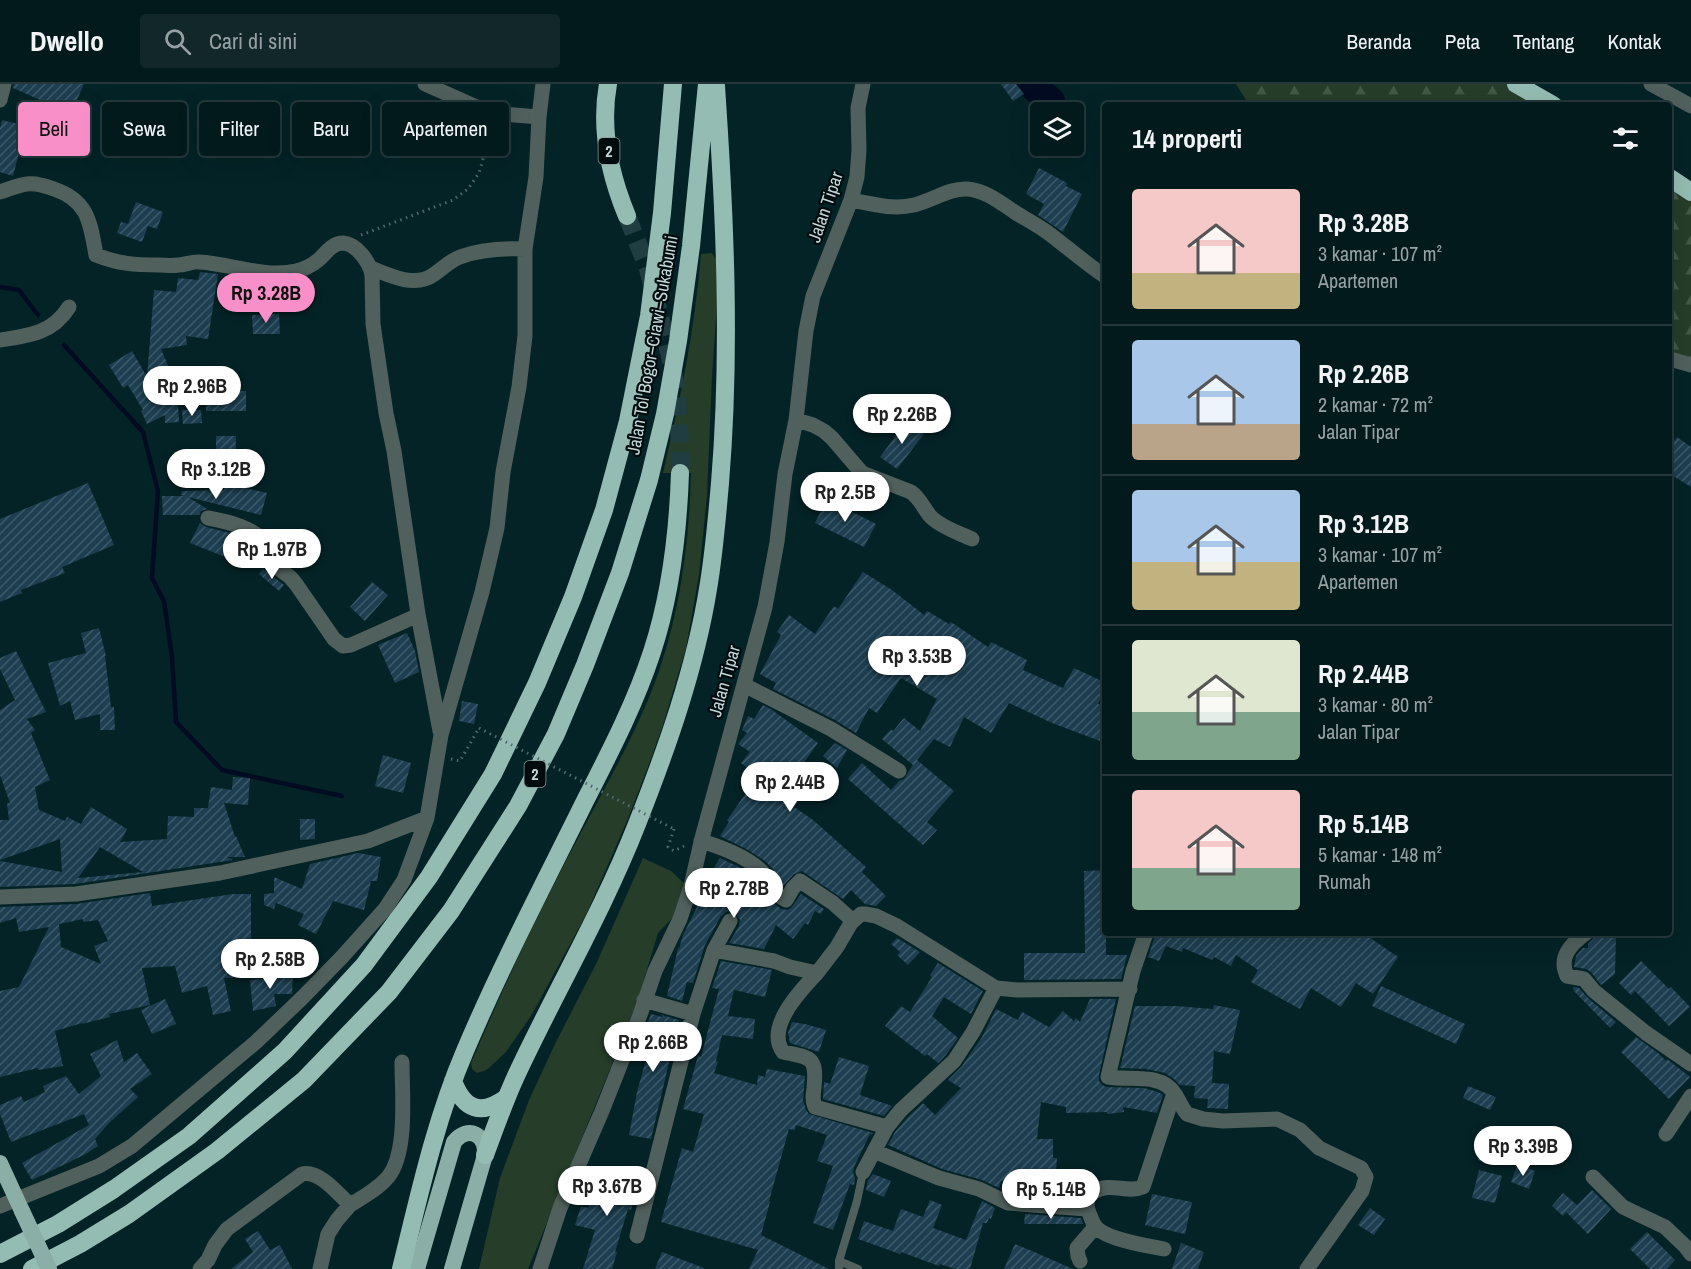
<!DOCTYPE html>
<html lang="id">
<meta charset="utf-8">
<style>
:root{--surface:#031a1c;--page:#112729;--text:#f1f3f6;--muted:#97a1a3;--line:#24383b;--accent:#f98fc9}
body{margin:0;font-family:"Archivo Narrow",sans-serif;background:var(--page);color:var(--text);height:100vh;display:flex;flex-direction:column;font-size:22px;white-space:nowrap}
*{box-sizing:border-box;margin:0}
p{font-size:20px;color:var(--muted)}
.icon{flex:none;width:33px;height:33px;fill:none;stroke:currentColor;stroke-width:2;stroke-linecap:round;stroke-linejoin:round}
.map{position:relative;flex:1;overflow:hidden}
.sheet{position:absolute;left:1102px;top:18px;width:570px;height:834px;display:flex;flex-direction:column;background:var(--surface);border-radius:6px;box-shadow:0 6px 24px #0002,0 0 0 2px var(--line)}
.sheet>*{flex:none}
.banner{position:absolute;left:18px;top:18px;width:570px;height:54px;display:flex;gap:12px}
.tools{position:absolute;left:1030px;top:18px;display:grid;gap:12px}
.tools a{display:grid;place-items:center;width:54px;height:54px;border-radius:6px;background:var(--surface);box-shadow:0 6px 24px #0002,0 0 0 2px var(--line);font-size:30px}
.price{position:absolute;translate:-50% -51px;padding:0 14px;border-radius:21px;background:#fff;color:#222;font-size:20px;line-height:39px;filter:drop-shadow(0 2px 3px #0008)}
.price::after{content:'';position:absolute;left:50%;top:36px;width:18px;height:14px;margin-left:-9px;background:inherit;clip-path:polygon(0 0,100% 0,50% 100%)}
.price.on{background:var(--accent);color:#111}
ul{padding:0;list-style:none}
li{display:flex;align-items:center;gap:18px;height:150px;padding:0 30px}
li+li{border-top:2px solid var(--line)}
li span{display:grid;place-items:center;flex:none;width:168px;height:120px;border-radius:6px;color:#555}
li>.icon{margin-inline-start:auto}
span .icon{width:72px;height:72px;fill:#fffc;stroke-width:1}
li b{font-size:26px}
h2{display:flex;justify-content:space-between;align-items:center;height:72px;padding:0 30px;font-size:26px}
.pill{padding:0 21px;border-radius:6px;background:var(--surface);box-shadow:0 6px 24px #0002,0 0 0 2px var(--line);font-size:21px;line-height:54px}
.pill.on{background:var(--accent);color:#111}
header{display:flex;align-items:center;gap:36px;box-sizing:border-box;height:84px;padding:0 30px;background:var(--surface);border-bottom:2px solid var(--line)}
header strong{font-size:28px}
nav{display:flex;gap:33px;margin-inline-start:auto;font-size:21px}
.search{width:420px;height:54px;background:var(--page);display:flex;align-items:center;gap:15px;box-sizing:border-box;padding:0 21px;border-radius:6px;color:var(--muted);font-size:22px}
.map>svg:first-child{display:block}
.green{fill:#253d29}
.forest{fill:url(#forest-firs)}
.lines{fill:none;stroke-linecap:round;stroke-linejoin:round}
.stream{stroke:#030b22;stroke-width:4.5}
.river{stroke:#030b22;stroke-width:28}
.building{fill:url(#building-hatch);fill-rule:evenodd}
.motorway-tunnel{stroke:#203e41;stroke-width:18;stroke-dasharray:18 9;stroke-linecap:butt}
.path{stroke:#506b6d;stroke-width:3;stroke-dasharray:1.5 4.5;stroke-linecap:butt}
.service{stroke:#50605c;stroke-width:8}
.minor{stroke:#50605c;stroke-width:15}
.trunk{stroke:#8bafa6;stroke-width:16}
.motorway{stroke:#95bcb2;stroke-width:18}
.path-bridge{stroke:#506b6d;stroke-width:3;stroke-dasharray:1.5 4.5;stroke-linecap:butt}
.trunk-bridge{stroke:#8bafa6;stroke-width:16}
.labels{text-anchor:middle;dominant-baseline:central;stroke-width:4.5;stroke-linejoin:round;paint-order:stroke}
.shield{fill:#000b0d;stroke:#889a9c;stroke-width:1.5}
.shield-label{font-size:16px;font-weight:bold;fill:#c2d7d9}
.street-label{font-size:18px;fill:#c2d7d9;stroke:#000b0d}
</style>
<header>
<strong>Dwello</strong>
<div class="search"><svg class="icon" aria-label="search" viewBox="0 0 24 24"><circle cx="10" cy="10" r="6"/><path d="M15 15l6 6"/></svg>Cari di sini</div>
<nav><a>Beranda</a><a>Peta</a><a>Tentang</a><a>Kontak</a></nav>
</header>
<div class="map">
<svg width="1691" height="1185" viewBox="0 0 1691 1185">
<defs>
<pattern id="forest-firs" width="22" height="20" patternUnits="userSpaceOnUse" patternTransform="scale(1.5)"><rect width="22" height="20" fill="#253d29"/><path d="M5 1l3.5 6h-7zM16 11l3.5 6h-7z" fill="#435847"/></pattern>
<pattern id="building-hatch" width="6" height="6" patternUnits="userSpaceOnUse" patternTransform="scale(1.5)"><rect width="6" height="6" fill="#1d3f51"/><path d="M-1 1l2-2M0 6l6-6M5 7l2-2" fill="none" stroke="#3c5a69"/></pattern>
</defs>
<rect width="100%" height="100%" fill="#042326"/>
<path class="green" d="M712,169L717,177V221L712,292L707,412L699,491L686,564L663,641L648,683L627,737L586,831L531,932L506,968L489,984L484,987L477,989L472,985L471,979C497,919 523,860 553,802C584,740 621,680 648,616C678,545 689,466 691,389H663C680,317 695,245 701,170Z
M643,774L671,787L685,800L678,828L658,849L636,922L528,1185H479L500,1094L529,1016L556,958L597,878Z"/>
<path class="forest" d="M1236,0H1514L1553,21H1249Z
M1670,96L1691,111V281L1670,275Z"/>
<g class="lines">
<path class="stream" d="M0,203L19,206L38,231
M64,261L143,348L158,407L152,494L164,517L172,573L176,638L222,686L342,712"/>
<path class="river" d="M1030,0L1051,17"/>
</g>
<path class="building" d="M14,0H84L69,34L52,27L54,22L13,4Z
M1001,0H1016L1024,10L1013,17Z
M2,36L26,42L13,92L0,88V44Z
M1039,84L1067,99L1066,102L1082,110L1063,148L1038,131L1044,120L1026,110Z
M136,118L163,128L157,145L148,142L142,158L117,149L121,138L128,140Z
M200,188L218,190L208,255L186,252L187,261L161,265L177,303L179,338L165,339V331L147,340L141,327L143,326L128,301L123,304L109,281L132,267L147,293L154,206L176,208L178,194L198,196Z
M279,230L280,250H253L252,231Z
M206,307H246V327H206Z
M182,326H201L202,339L183,340Z
M907,337L924,350L897,385L880,373Z
M216,352H236L235,382L216,381Z
M1677,353L1691,363V403L1670,390V363Z
M227,393L242,396L241,403L267,409L261,431L188,413L207,425L201,427L199,431H163L162,412H185L181,411L182,407L224,406Z
M88,399L114,461L62,483L65,489L21,506L22,509L0,518V435Z
M827,415L876,440L864,463L815,439Z
M200,439L206,443L230,449L250,458L260,465L261,476L234,459L228,474L190,459Z
M263,485L284,501L279,507L259,490Z
M863,488L892,506L924,531L927,527L949,540L951,538L988,563L991,558L1027,576L1023,586L1063,604L1074,584L1106,599V603L1098,620L1106,623V645L1100,657L1052,639L1009,619L991,649L964,633L950,663L934,655L917,676L954,707L927,738L937,746L923,761L848,695L862,679L891,706L899,697L904,695L913,681L882,655L891,645L893,647L904,634L920,647L937,615L901,594L877,629L869,624L856,649L835,636L773,605L776,599L760,590L781,551L777,548L789,531L815,550L834,522L838,525Z
M372,498L388,511L365,537L350,523Z
M99,544L106,572H105L111,623H114L115,646H100V630L75,636L70,617L60,622L48,579L86,569L81,549Z
M407,549L415,567L419,588L395,599L378,561Z
M16,567L46,628L27,635L35,646L31,649L50,696L35,703L39,726L65,737L67,733L81,740L91,723L127,745L120,758L167,755L168,732L194,733V724H208L211,703L232,706L233,693L250,694L248,721L224,719L235,753L236,752L245,773H227L233,776L75,800L0,803V777L62,788L60,755L0,776V736H9L7,719H10L0,691V626L15,616L0,585V574ZM100,763L143,788L78,794Z
M462,617L478,620L474,640L459,637Z
M763,621L772,626L818,659L797,688L812,701L794,723L813,736L866,783L862,788L886,812L876,822L865,820L851,806L843,815L802,787L794,790L783,802L773,785L765,777L748,766L720,752L729,738L727,736L758,692L741,679L750,668L738,660L747,649L742,646L748,632L754,635Z
M835,659L847,666L837,684L823,672Z
M383,671L411,679L403,709L375,702Z
M300,735H315V755L300,756Z
M358,769L381,773L377,797H371L364,826L333,817L316,850L298,841L304,830L276,819L274,825L264,821V810L274,809V793L302,805L310,780Z
M720,774L739,783L753,792L758,797L767,814L781,825L787,826L791,824L801,810L824,825L821,830L815,827L808,841L805,839L793,855L776,841L764,865L729,859L739,842L740,836L735,829L730,827L726,828L721,832L705,861L693,899L687,898L682,917L667,912L678,864L679,865L683,851L702,813L698,811L702,798L707,788L710,790Z
M1106,786V871H1127L1121,895L1024,896V869H1085L1084,787Z
M150,809L152,822L233,810H251V858H244L247,893L224,894L231,927L213,931L207,902L182,909L175,882L142,884L150,921L109,930L110,933L82,940V939L55,947L63,982L38,986V984L0,993V907L19,903L49,843L19,848L16,834L0,839V823L76,820ZM83,835V838L98,836L108,857L94,862L101,880L61,863L59,840Z
M1156,849H1363L1398,873L1373,910L1356,899L1341,923L1311,904L1300,925L1251,898L1258,886L1236,871L1231,882L1214,873L1212,876L1183,864L1182,868L1166,862L1159,877L1148,873Z
M1595,850H1616L1615,890L1601,901L1591,888L1586,885L1574,883L1576,872L1583,864H1588V860L1595,853Z
M897,854L920,868L908,881L897,871L900,868L891,860Z
M721,877L772,886L765,913L734,906L728,932L755,935L753,955L722,951L716,977L718,978L714,989L757,1001L758,991L765,993L767,985L805,992L803,1016L806,1026L809,1030L873,1049L872,1051L870,1050L854,1083L853,1089L855,1094L854,1101L850,1100L833,1146L813,1139L833,1082L817,1077L827,1051L796,1041L795,1046L789,1045L769,1117L770,1118L761,1151L829,1185H749L758,1166L661,1138L682,1064L693,1068L704,1030L683,1025L698,972L701,973L719,905L712,904Z
M1641,877L1669,905L1671,903L1690,923L1669,942L1635,907L1631,911L1619,899Z
M938,879L983,907L971,930L944,913L932,932L958,954L946,971L938,979L927,970L925,972L885,942L901,922L910,928L932,893L930,891Z
M280,888L293,889L292,910H274L276,922L253,927L250,896L280,893Z
M1381,902L1465,940L1456,960L1372,922Z
M1573,903L1579,904L1588,914L1616,938L1610,944L1574,907Z
M165,915L176,940L152,950L141,926Z
M1090,915H1116L1099,991V997L1102,1001L1107,1003L1144,1004L1158,1008L1163,1011L1157,1029L1123,1023L1124,1028L1107,1030V1028L1066,1029V1023L1041,1018L1037,1055H1053V1074H1057L1056,1087L1049,1086L1001,1097L999,1104L982,1096L942,1085L888,1061L895,1048L908,1033L923,1019L935,1031L961,1004L948,996L962,982L982,953L996,925L1018,936L1022,928L1049,943L1063,927L1074,937L1076,934L1080,938Z
M1214,921L1240,926L1230,970L1214,967L1212,999L1229,1000L1228,1025L1207,1024L1208,1015L1194,1014L1195,1002L1180,1001L1174,995L1165,989L1146,985L1120,984L1135,922H1176L1213,925Z
M651,930L662,933V931L679,936L651,1055L629,1051L637,1008L649,965L641,964L644,948Z
M792,938L805,940L826,946L819,968L790,959L788,949Z
M1636,953L1658,969L1666,977L1667,975L1690,993L1669,1015L1621,968Z
M117,956L124,978L137,969L152,990L130,1005L138,1013L109,1039L95,1055L98,1062L84,1071L32,1096L22,1079L89,1041L84,1030L11,1058L0,1030V1021L21,1012L24,1018L45,1008L43,1002L66,992L79,1010L101,992L90,970Z
M839,973L869,982L860,1011L892,1022L884,1032L823,1015L824,998L830,1000Z
M1468,1002L1496,1013L1490,1026L1463,1014Z
M1484,1057L1498,1062L1491,1081L1478,1076Z
M1518,1080L1535,1087L1529,1105L1511,1098Z
M598,1086L639,1097L631,1126L628,1125L615,1168H617L612,1185H583L595,1146L575,1141L581,1122L588,1124Z
M1479,1086L1502,1092L1495,1119L1472,1114Z
M873,1090L891,1097L884,1113L866,1106L868,1096Z
M1592,1106L1611,1125L1588,1150L1566,1128L1563,1132L1552,1122L1563,1109L1577,1121Z
M1152,1110L1192,1118L1185,1150L1145,1141Z
M930,1116L942,1121L933,1144L966,1156L982,1117L995,1124L991,1135L989,1134L987,1139H983L970,1185H955L940,1180L939,1182L901,1168L900,1170L858,1155L864,1137L893,1147L901,1125L923,1133Z
M1370,1124L1385,1135L1374,1151L1358,1141Z
M1025,1130L1081,1134L1083,1140H1024Z
M258,1147L270,1166L280,1161L292,1185H231L253,1168L245,1155Z
M1647,1148L1675,1176L1667,1185H1650L1630,1165Z
M1181,1159L1204,1168L1198,1185H1172Z
M1015,1160L1032,1167L1073,1185H1004Z
M662,1168L704,1184V1185H655Z"/>
<g class="lines">
<path class="motorway-tunnel" d="M627,132L648,185L670,272L677,310L680,362V389"/>
<path class="path" d="M361,151L453,116L468,105L479,89L489,54L490,44
M451,675L460,677L479,644
M674,745L668,763L674,767L684,762"/>
<path class="service" d="M839,1177L858,1185
M839,1185V1177L857,1117L863,1088"/>
<path class="minor" d="M425,0L490,29L539,33
M1651,0L1691,22
M0,16L4,0
M0,108C9,105 18,101 27,100C36,99 46,102 54,105C89,117 90,139 96,171C119,180 135,181 159,181C165,181 172,182 178,181C186,181 192,177 200,178C231,180 265,194 296,187C304,185 311,182 317,177C325,171 331,159 343,159C357,160 370,179 372,191L373,240L386,329L394,367L418,530L440,647
M851,116C872,120 893,126 914,121C932,117 949,104 967,105C985,106 1001,119 1016,129C1026,135 1037,141 1047,148C1067,163 1085,179 1106,193
M371,184C388,191 415,204 433,191C442,185 451,176 460,173C481,165 503,164 525,165
M0,256C29,252 53,249 69,223
M1670,275L1691,281
M796,336L813,341L824,347L832,354L862,389L911,408C921,415 924,426 932,434C943,444 959,449 972,455
M208,434C231,438 252,444 269,460L271,479L290,493L296,500L334,555L343,562L351,561L414,533L418,530
M744,601L831,645L899,687
M701,757C721,763 751,774 765,791C768,795 766,795 769,800C773,808 778,812 786,816L793,804L800,797L833,819L853,837
M0,813L76,810L220,789L368,757L427,734
M1146,849L1133,887L1108,993C1130,997 1161,988 1175,1010C1179,1016 1182,1024 1187,1030L1203,1035L1223,1037L1277,1035L1300,1046L1319,1064L1361,1084L1366,1093L1362,1107L1307,1185
M1586,849C1571,860 1558,873 1567,892L1584,895L1594,907L1646,949L1691,980
M714,866L774,877L790,883L817,889L837,863L851,839L861,830H865L876,832L897,842L996,904L1017,906L1130,905
M817,889C801,906 765,943 783,968C811,974 817,972 814,1004C813,1011 812,1016 815,1023L887,1043
M644,916L693,930
M1666,1050L1691,1012
M874,1067L939,1094L979,1105L1008,1119L1087,1125
M863,1088L887,1043L901,1026L954,977L973,948L996,904
M1593,1093L1623,1123L1665,1143L1685,1162L1691,1170
M0,1122L99,1082L132,1062L256,958L302,914L342,873L385,825L404,796L427,734L441,651L482,508L497,444L503,388L519,303L525,252V165L536,93L539,33L543,0
M637,1152L693,930L714,866L730,837
M1164,1165C1148,1162 1104,1155 1095,1142C1092,1138 1091,1133 1089,1129C1086,1122 1086,1113 1094,1108C1110,1097 1127,1110 1143,1103L1174,1009
M1080,1177L1078,1172L1077,1164L1095,1143
M200,1185L208,1176L215,1161L227,1145L302,1090C320,1086 338,1110 350,1121C363,1113 378,1105 388,1093C408,1069 402,1008 402,978
M320,1185L328,1150L337,1136L350,1121
M540,1185L560,1124L602,1027L640,931L655,887L680,835L691,802L702,754L765,523L777,458L785,390L796,336L806,247L813,212L851,116L857,93L859,66L858,24L863,0"/>
<path class="trunk" d="M0,1079L22,1127
M417,1185L454,1058C468,1041 486,1050 485,1071L452,1185"/>
<path class="motorway" d="M608,0C600,44 610,91 627,132
M1516,0L1553,21
M1670,94L1691,108
M453,997C464,1026 481,1032 506,1014
M485,1071C495,1044 504,1018 516,992C555,908 603,827 637,740C667,664 695,585 708,505C714,470 717,434 720,399C731,267 725,134 716,2
M0,1170L58,1140L114,1105L189,1052L285,967L364,881L429,793L493,690L537,599L573,513L604,426L628,337L649,232L662,129L673,0
M32,1185L80,1160L129,1130L217,1067L304,996L389,908L451,827L518,722L556,650L585,581L620,489L649,396L665,330L678,257L691,162L707,0
M401,1185C419,1112 435,1037 465,967C501,882 544,800 585,717C610,668 635,620 652,568C671,510 678,449 680,389"/>
<path class="path-bridge" d="M479,644L674,745"/>
<path class="trunk-bridge" d="M22,1127L49,1185"/>
</g>
<g class="labels">
<g class="shield">
<rect x="598.5" y="54" width="21" height="26" rx="4.5"/>
<rect x="524.5" y="677" width="21" height="26" rx="4.5"/>
</g>
<g class="shield-label">
<text x="609" y="67">2</text>
<text x="535" y="690">2</text>
</g>
<g class="street-label">
<text transform="translate(825 123) rotate(-71)">Jalan Tipar</text>
<text transform="translate(652 261) rotate(-80)">Jalan Tol Bogor–Ciawi–Sukabumi</text>
<text transform="translate(724 597) rotate(-74)">Jalan Tipar</text>
</g>
</g>
</svg>
<div class="tools">
<a><svg class="icon" aria-label="layers" viewBox="0 0 24 24"><path d="M12 4l9 5-9 5-9-5zM3 14l9 5 9-5"/></svg></a>
</div>
<b class="price on" style="left:266px;top:240px">Rp 3.28B</b>
<b class="price" style="left:192px;top:333px">Rp 2.96B</b>
<b class="price" style="left:902px;top:361px">Rp 2.26B</b>
<b class="price" style="left:216px;top:416px">Rp 3.12B</b>
<b class="price" style="left:845px;top:439px">Rp 2.5B</b>
<b class="price" style="left:272px;top:496px">Rp 1.97B</b>
<b class="price" style="left:917px;top:603px">Rp 3.53B</b>
<b class="price" style="left:790px;top:729px">Rp 2.44B</b>
<b class="price" style="left:734px;top:835px">Rp 2.78B</b>
<b class="price" style="left:270px;top:906px">Rp 2.58B</b>
<b class="price" style="left:653px;top:989px">Rp 2.66B</b>
<b class="price" style="left:1523px;top:1093px">Rp 3.39B</b>
<b class="price" style="left:607px;top:1133px">Rp 3.67B</b>
<b class="price" style="left:1051px;top:1136px">Rp 5.14B</b>
<div class="banner">
<a class="pill on">Beli</a>
<a class="pill">Sewa</a>
<a class="pill">Filter</a>
<a class="pill">Baru</a>
<a class="pill">Apartemen</a>
</div>
<section class="sheet">
<h2>14 properti<svg class="icon" aria-label="filters" viewBox="0 0 24 24"><path d="M4 7h16M4 17h16"/><circle cx="9" cy="7" r="2"/><circle cx="15" cy="17" r="2"/></svg></h2>
<ul>
<li><span style="background:linear-gradient(#f6c9c9 70%,#c2b280 0)"><svg class="icon" aria-label="home" viewBox="0 0 24 24"><path d="M3 11l9-7 9 7M6 9v11h12V9"/></svg></span><div><b>Rp 3.28B</b><p>3 kamar · 107 m²</p><p>Apartemen</p></div></li>
<li><span style="background:linear-gradient(#a9c7e8 70%,#b9a48a 0)"><svg class="icon" aria-label="home" viewBox="0 0 24 24"><path d="M3 11l9-7 9 7M6 9v11h12V9"/></svg></span><div><b>Rp 2.26B</b><p>2 kamar · 72 m²</p><p>Jalan Tipar</p></div></li>
<li><span style="background:linear-gradient(#a9c7e8 60%,#c2b280 0)"><svg class="icon" aria-label="home" viewBox="0 0 24 24"><path d="M3 11l9-7 9 7M6 9v11h12V9"/></svg></span><div><b>Rp 3.12B</b><p>3 kamar · 107 m²</p><p>Apartemen</p></div></li>
<li><span style="background:linear-gradient(#dfe7d0 60%,#7fa58c 0)"><svg class="icon" aria-label="home" viewBox="0 0 24 24"><path d="M3 11l9-7 9 7M6 9v11h12V9"/></svg></span><div><b>Rp 2.44B</b><p>3 kamar · 80 m²</p><p>Jalan Tipar</p></div></li>
<li><span style="background:linear-gradient(#f6c9c9 65%,#7fa58c 0)"><svg class="icon" aria-label="home" viewBox="0 0 24 24"><path d="M3 11l9-7 9 7M6 9v11h12V9"/></svg></span><div><b>Rp 5.14B</b><p>5 kamar · 148 m²</p><p>Rumah</p></div></li>
</ul>
</section>
</div>
